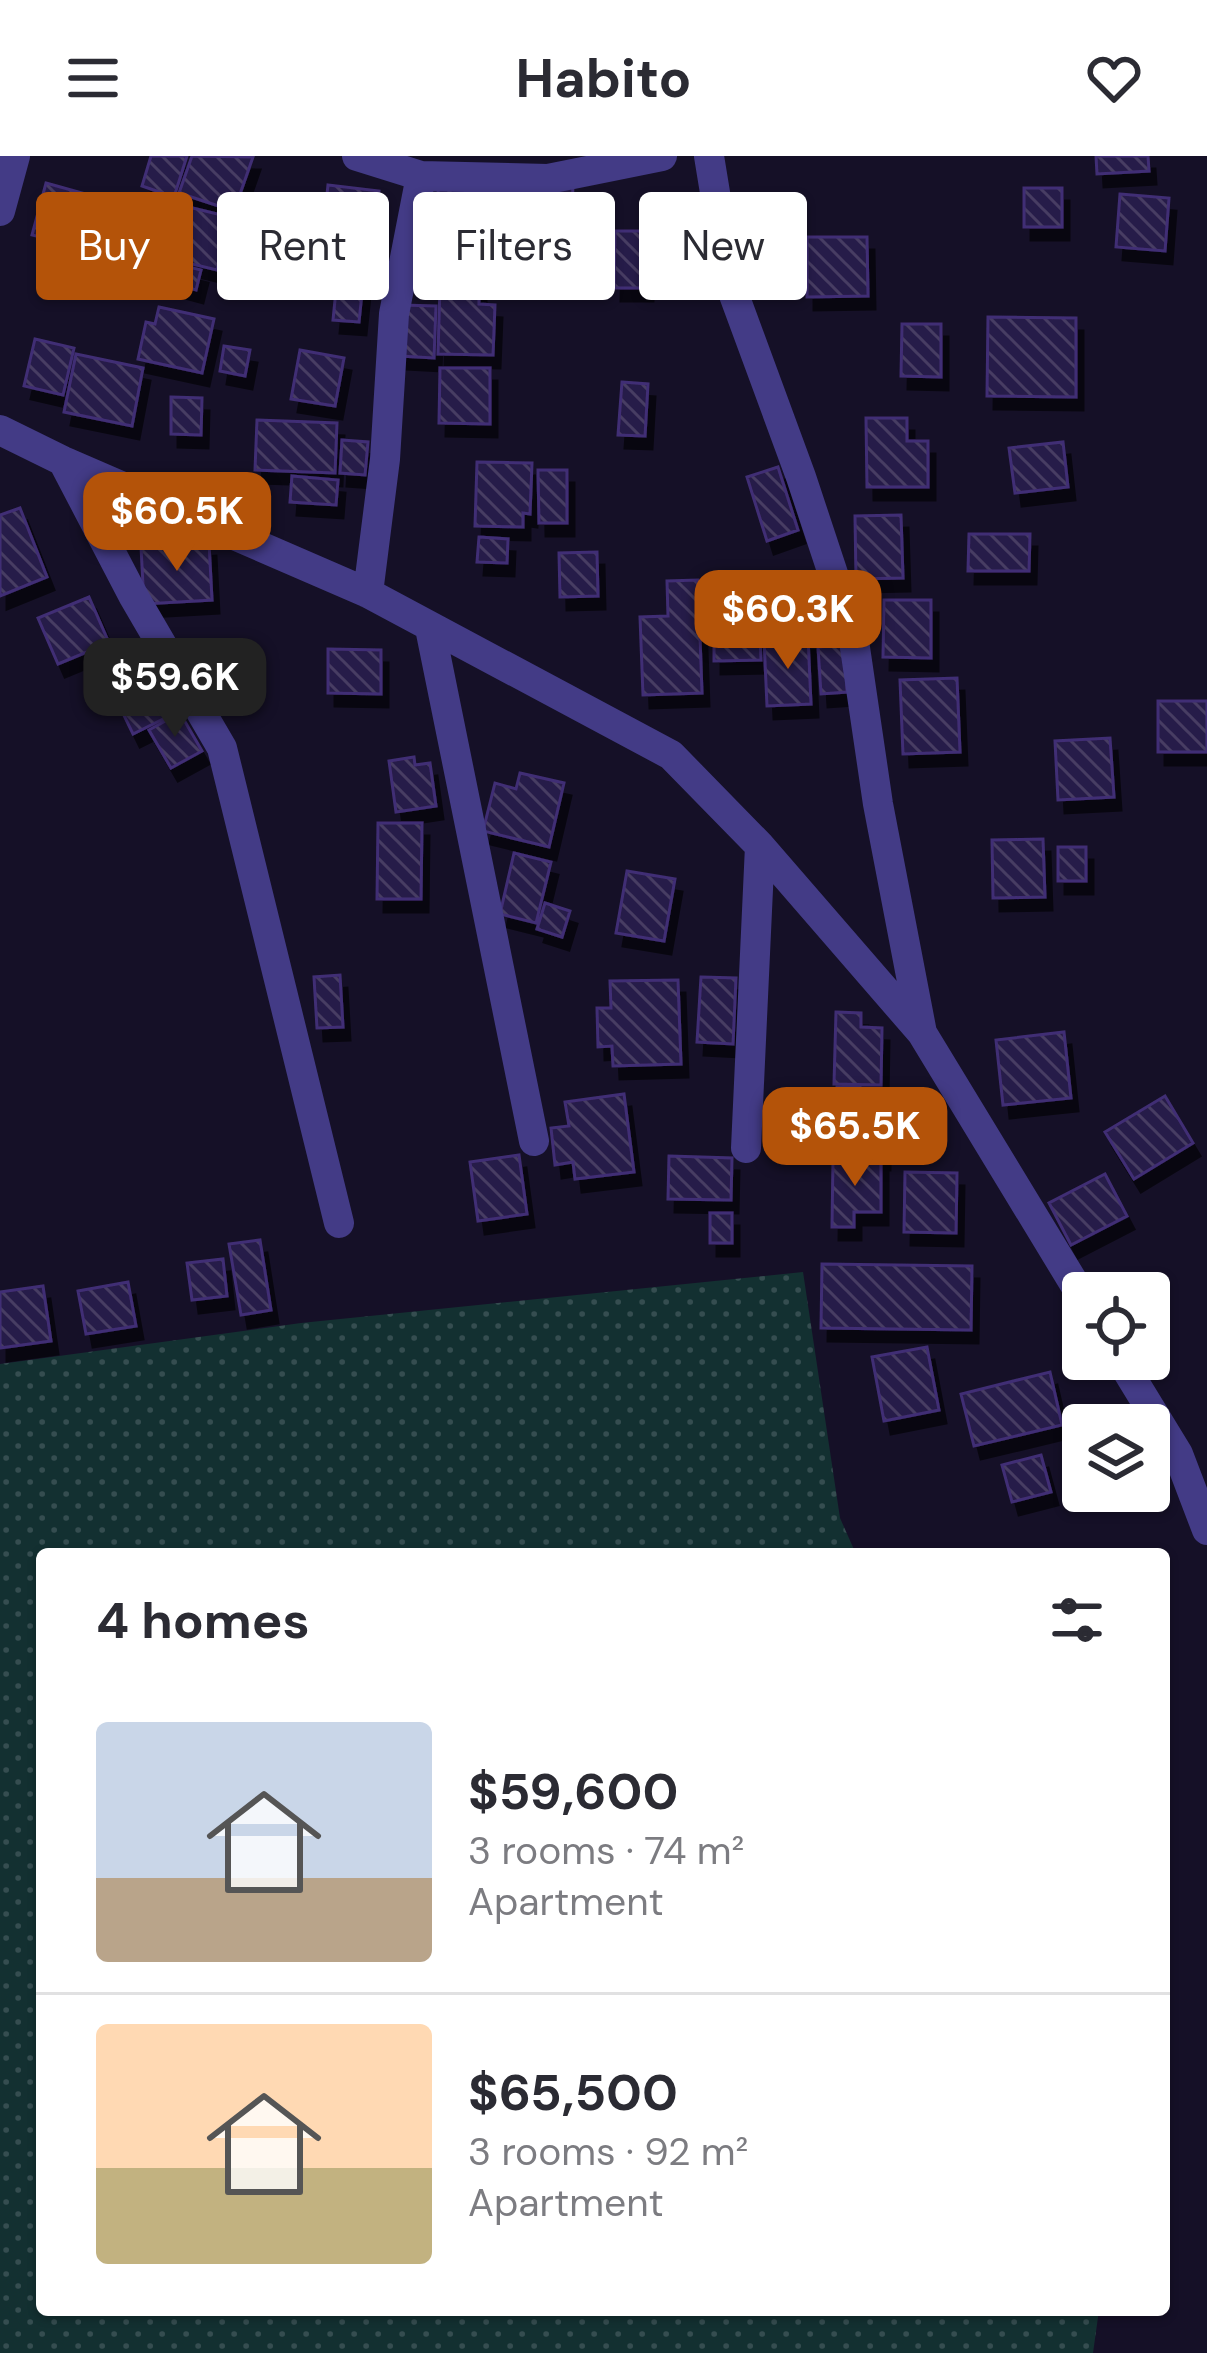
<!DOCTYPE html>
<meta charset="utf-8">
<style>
:root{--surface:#fff;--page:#f2f2f3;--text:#2b2b33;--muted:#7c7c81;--line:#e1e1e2;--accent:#b45309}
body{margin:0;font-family:"DM Sans",sans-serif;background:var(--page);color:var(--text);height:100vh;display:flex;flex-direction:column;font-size:45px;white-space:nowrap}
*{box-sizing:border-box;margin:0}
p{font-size:39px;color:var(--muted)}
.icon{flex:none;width:66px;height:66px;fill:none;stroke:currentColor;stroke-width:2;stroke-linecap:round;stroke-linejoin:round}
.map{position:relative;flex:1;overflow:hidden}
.drawer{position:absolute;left:36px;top:1392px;width:1134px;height:768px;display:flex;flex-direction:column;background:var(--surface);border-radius:12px;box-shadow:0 3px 9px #0004}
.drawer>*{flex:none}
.hud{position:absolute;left:36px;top:36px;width:1137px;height:108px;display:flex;gap:24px}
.tools{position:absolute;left:1062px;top:1116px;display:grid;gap:24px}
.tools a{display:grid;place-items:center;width:108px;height:108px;border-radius:12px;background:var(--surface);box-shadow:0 3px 9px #0004;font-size:60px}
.price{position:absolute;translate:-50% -102px;padding:0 27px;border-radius:24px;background:var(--accent);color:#fff;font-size:39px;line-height:78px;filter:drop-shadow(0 3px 6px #0008)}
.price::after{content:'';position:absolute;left:50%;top:72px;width:36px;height:27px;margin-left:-18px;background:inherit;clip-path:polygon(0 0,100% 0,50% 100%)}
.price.on{background:#222;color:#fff}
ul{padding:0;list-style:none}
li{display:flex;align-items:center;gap:36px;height:300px;padding:0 60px}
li+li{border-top:3px solid var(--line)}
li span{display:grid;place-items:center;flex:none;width:336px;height:240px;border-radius:12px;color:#555}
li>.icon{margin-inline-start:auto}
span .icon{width:144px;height:144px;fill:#fffc;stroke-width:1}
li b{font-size:51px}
h2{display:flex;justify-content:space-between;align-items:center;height:144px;padding:0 60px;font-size:51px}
.chip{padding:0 42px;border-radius:12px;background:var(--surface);box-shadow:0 3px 9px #0004;font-size:42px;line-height:108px}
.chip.on{background:var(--accent);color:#fff}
header{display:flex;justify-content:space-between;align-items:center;height:156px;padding:0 60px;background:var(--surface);font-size:54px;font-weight:700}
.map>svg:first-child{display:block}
.grass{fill:url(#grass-dots)}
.building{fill:url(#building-back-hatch);stroke:#412e74;stroke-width:3;filter:url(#shadow)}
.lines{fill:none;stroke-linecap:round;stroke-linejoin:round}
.minor{stroke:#433b86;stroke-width:30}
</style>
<header><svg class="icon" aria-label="menu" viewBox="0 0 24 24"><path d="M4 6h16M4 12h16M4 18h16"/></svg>Habito<svg class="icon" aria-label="heart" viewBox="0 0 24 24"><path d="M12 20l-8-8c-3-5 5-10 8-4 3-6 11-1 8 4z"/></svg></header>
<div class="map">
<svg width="1207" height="2197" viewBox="0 0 1207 2197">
<defs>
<pattern id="grass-dots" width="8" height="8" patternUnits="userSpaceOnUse" patternTransform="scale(3)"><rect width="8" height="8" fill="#133031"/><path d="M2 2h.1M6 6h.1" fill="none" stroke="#354d50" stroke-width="1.8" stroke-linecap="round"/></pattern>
<pattern id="building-back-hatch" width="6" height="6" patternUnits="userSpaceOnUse" patternTransform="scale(3)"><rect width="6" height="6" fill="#281c48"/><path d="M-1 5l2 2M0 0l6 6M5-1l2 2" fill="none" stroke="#473c63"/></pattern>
<filter id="shadow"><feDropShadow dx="7" dy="13" stdDeviation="0" flood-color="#0009"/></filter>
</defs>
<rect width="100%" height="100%" fill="#151027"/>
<path class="grass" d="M803,1116L840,1362L856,1398H42V2154H1099L1093,2197H0V1208L301,1167Z"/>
<path class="building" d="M151,0H187L174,41L142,30Z
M192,0L253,1L234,55L179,37Z
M1096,0H1148L1149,15L1097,18Z
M46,27L93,40L80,91L32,79Z
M533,27L573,28L571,88L531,87Z
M328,29L379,35L372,99L321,93Z
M439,29L490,35L481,106L430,99Z
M1024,32H1062V71H1024Z
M1120,38L1169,42L1165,95L1116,91Z
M576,40H599L598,88H575Z
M172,47L230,61L217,114L158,100Z
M615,75H647L646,132H614Z
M807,81H867L868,140L807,141Z
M117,95L150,103L145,125L112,117Z
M157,103L201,114L196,134L152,122Z
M62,105L86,109L83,129L59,125Z
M337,124L363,127L359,166L333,164Z
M440,131L479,132V148L495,149L493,199L438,198Z
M401,149L436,150L434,202L400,200Z
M159,151L214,163L202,217L138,203L146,166L155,168Z
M988,161L1076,162V241L987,240Z
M902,168H941V221L901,220Z
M35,183L74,192L63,239L24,230Z
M224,190L250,194L245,220L220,215Z
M300,194L344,202L335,250L291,243Z
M76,198L143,212L132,270L64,256Z
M440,212H490V268L439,267Z
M622,226L648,228L645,280L618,279Z
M171,241L202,242L201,279L171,278Z
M866,262H907V285H928V331H867Z
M257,264L337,267L335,317L255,314Z
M342,284L368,286L365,319L340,317Z
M1063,286L1068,331L1015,337L1009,292Z
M477,306L532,307L530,358L523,357V371L475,370Z
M778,311L798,374L767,385L747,321Z
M538,314H567V367H539Z
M292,320L338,324L336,349L290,346Z
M20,352L47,421L0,440V359Z
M901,359L903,422L856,423L855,360Z
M969,378H1030L1029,415H968Z
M479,381L508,383L507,407L477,406Z
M209,387L212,444L144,448L141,391Z
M597,396L598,440L560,441L559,397Z
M820,422L836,478L812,484L796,430Z
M698,424L702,537L643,539L640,461L668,460L667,425Z
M782,425L786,442L795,441L800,468L737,480L729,435Z
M89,441L109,487L58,508L38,462Z
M884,444H931V502L883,501Z
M808,481L811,548L767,550L764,483Z
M760,482L761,504L714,505V483Z
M845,489L847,536L821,538L818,491Z
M150,492L162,516L139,528L127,503Z
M328,493L381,494V538L328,537Z
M123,503L134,526L115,536L102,513Z
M957,522L960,596L903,598L900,524Z
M155,523L173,558L133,578L116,543Z
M1158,545H1207V596H1158Z
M180,557L202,595L171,612L149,574Z
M1110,582L1114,641L1058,644L1055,585Z
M414,601L415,609L430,607L436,650L396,656L389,605Z
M520,617L564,627L549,691L483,675L495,627L516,633Z
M378,667H422L421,743H377Z
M1043,683L1045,741L993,742L992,684Z
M1058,691H1086V725H1058Z
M514,697L551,706L536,767L500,758Z
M627,715L675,723L664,785L616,777Z
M545,747L570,755L562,781L537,773Z
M340,819L343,871L317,872L314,821Z
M701,821L736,822L733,888L697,886Z
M678,824L681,908L613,910L612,890L598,891L597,852H611L610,825Z
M836,856L861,857V871L882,872L881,929L834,928Z
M1064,876L1071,942L1003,949L996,884Z
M837,931H860V947H884L883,1001L836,1000Z
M624,938L634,1016L575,1023L573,1006L555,1009L551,972L569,970L565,946Z
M1165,940L1193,987L1134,1023L1105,976Z
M519,999L527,1058L478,1065L470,1006Z
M669,1000L732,1002L731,1044L668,1043Z
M833,1003H881V1056H854V1071H832Z
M905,1016L957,1017L956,1077L904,1076Z
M1105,1018L1127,1060L1071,1089L1049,1047Z
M710,1057H732V1087H710Z
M260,1084L271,1154L241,1159L229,1088Z
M223,1103L227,1140L192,1144L187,1107Z
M822,1108L972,1110L971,1174L821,1172Z
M128,1126L136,1170L86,1178L78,1135Z
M43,1130L51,1185L0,1192V1136Z
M927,1191L939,1254L884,1265L872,1201Z
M1050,1216L1062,1269L974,1290L961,1238Z
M1041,1299L1051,1336L1012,1346L1002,1309Z"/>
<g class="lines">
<path class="minor" d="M357,0L421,20L548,23L662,0
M709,0L730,128L801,321L853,478L878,648L922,877
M0,55L15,0
M0,274L63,305L368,437L671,599L760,690L922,877L1083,1142
M63,305L134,441L222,592L339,1067
M368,437L385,303L394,158L421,20
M430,472L534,985
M746,992L760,690
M1120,1203L1178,1298L1207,1374"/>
</g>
</svg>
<div class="tools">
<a><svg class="icon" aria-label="locate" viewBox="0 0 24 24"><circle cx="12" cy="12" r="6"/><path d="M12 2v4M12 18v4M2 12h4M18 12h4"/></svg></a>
<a><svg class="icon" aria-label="layers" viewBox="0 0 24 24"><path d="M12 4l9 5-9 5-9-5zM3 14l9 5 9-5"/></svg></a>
</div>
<b class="price" style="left:177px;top:418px">$60.5K</b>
<b class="price" style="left:788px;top:516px">$60.3K</b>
<b class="price on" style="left:175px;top:584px">$59.6K</b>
<b class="price" style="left:855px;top:1033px">$65.5K</b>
<div class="hud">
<a class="chip on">Buy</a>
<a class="chip">Rent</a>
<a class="chip">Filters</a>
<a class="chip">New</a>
</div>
<section class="drawer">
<h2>4 homes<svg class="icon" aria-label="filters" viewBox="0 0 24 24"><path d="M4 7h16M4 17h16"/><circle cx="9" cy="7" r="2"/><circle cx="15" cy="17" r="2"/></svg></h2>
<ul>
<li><span style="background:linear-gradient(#c9d6e8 65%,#b9a48a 0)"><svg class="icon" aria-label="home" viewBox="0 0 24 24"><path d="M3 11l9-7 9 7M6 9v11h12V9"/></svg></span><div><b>$59,600</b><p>3 rooms · 74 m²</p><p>Apartment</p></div></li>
<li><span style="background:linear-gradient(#ffd9b3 60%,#c2b280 0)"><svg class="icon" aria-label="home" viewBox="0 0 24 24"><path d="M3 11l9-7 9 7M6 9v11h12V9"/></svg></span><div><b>$65,500</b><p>3 rooms · 92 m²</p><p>Apartment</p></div></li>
</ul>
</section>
</div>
